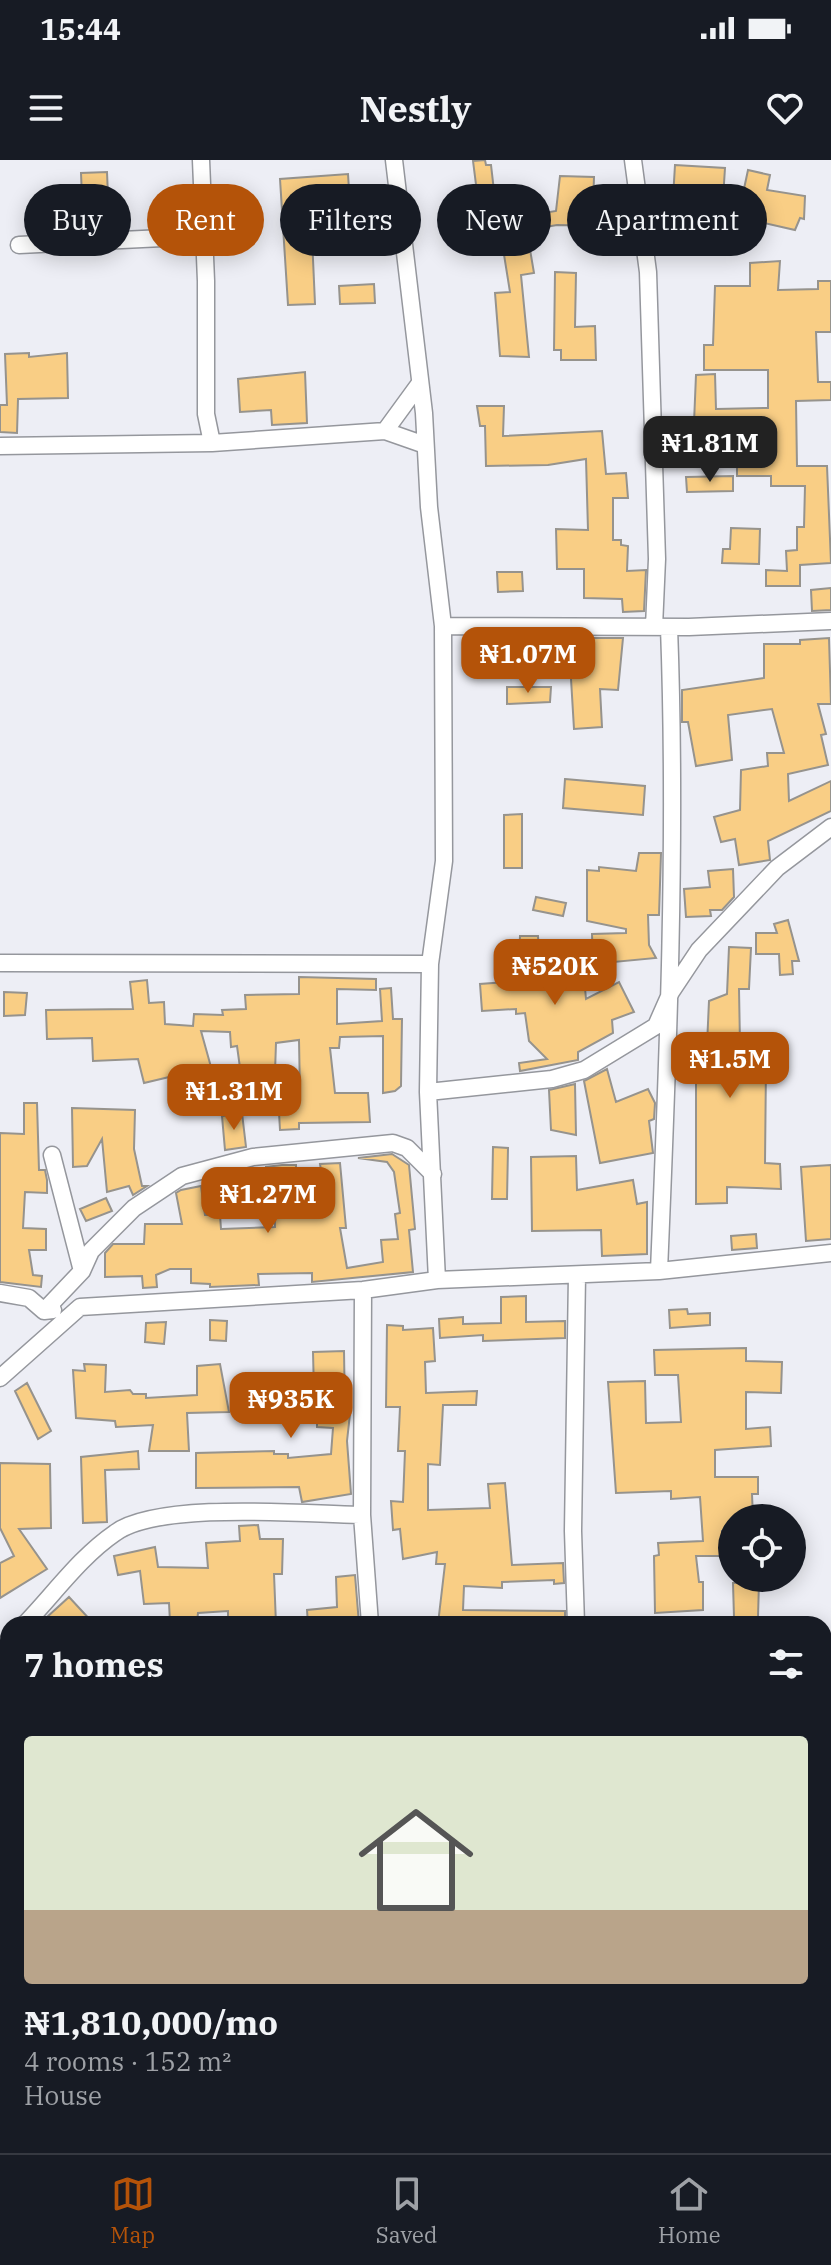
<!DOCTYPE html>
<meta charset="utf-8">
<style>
:root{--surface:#171b24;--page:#242831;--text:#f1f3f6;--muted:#9ea1a6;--line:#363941;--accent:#b45309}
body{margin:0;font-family:"IBM Plex Serif",serif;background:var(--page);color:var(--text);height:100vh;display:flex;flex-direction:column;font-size:30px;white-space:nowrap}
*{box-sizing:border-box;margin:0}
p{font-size:26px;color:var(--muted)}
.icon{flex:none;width:44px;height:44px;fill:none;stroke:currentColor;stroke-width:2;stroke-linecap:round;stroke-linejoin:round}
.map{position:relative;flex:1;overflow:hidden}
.panel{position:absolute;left:0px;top:1456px;width:832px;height:538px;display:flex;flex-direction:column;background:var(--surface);border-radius:24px 24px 0 0;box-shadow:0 4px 20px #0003}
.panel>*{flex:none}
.hud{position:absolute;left:24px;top:24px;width:784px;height:72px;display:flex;gap:16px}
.controls{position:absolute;left:718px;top:1344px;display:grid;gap:16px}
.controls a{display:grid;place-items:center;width:88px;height:88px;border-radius:50%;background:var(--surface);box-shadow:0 4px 20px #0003;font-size:40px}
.price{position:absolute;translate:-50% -68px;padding:0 18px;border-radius:16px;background:var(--accent);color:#fff;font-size:26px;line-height:52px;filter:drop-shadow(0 2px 4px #0008)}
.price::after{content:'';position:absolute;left:50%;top:48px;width:24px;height:18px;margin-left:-12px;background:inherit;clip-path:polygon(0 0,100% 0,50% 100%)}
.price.selected{background:#222;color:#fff}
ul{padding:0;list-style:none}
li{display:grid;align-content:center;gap:16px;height:424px;padding:0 24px}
li span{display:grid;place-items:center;height:248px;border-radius:8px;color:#555}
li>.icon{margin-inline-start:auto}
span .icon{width:144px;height:144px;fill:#fffc;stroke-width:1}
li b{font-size:34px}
h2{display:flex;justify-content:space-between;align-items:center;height:96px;padding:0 24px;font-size:34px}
.pill{padding:0 28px;border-radius:36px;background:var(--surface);box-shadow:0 4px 20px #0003;font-size:28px;line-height:72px}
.pill.selected{background:var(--accent);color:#fff}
.status{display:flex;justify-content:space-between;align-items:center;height:56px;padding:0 40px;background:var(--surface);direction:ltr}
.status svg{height:22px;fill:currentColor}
header{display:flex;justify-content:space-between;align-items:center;height:104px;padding:0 24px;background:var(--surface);font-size:36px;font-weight:700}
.menu{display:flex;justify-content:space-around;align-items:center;height:112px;border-top:2px solid var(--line);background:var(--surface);font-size:22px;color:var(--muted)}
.menu a{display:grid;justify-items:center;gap:4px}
.menu .selected{color:var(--accent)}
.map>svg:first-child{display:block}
.building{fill:#f9ce85;stroke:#96938d;stroke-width:2}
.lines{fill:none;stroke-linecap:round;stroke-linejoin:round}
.minor-casing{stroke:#95979d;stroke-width:19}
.minor{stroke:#fff;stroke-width:16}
</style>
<div class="status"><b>15:44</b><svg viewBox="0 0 49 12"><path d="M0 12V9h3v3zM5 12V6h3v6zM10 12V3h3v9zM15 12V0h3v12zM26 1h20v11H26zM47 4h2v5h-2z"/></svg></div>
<header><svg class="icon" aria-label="menu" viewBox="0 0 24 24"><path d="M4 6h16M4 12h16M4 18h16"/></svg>Nestly<svg class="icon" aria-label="heart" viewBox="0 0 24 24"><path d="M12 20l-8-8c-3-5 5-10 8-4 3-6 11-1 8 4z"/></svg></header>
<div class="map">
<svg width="831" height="1993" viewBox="0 0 831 1993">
<rect width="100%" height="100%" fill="#edeef5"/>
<path class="building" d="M485,0L486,5H491L499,74L469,77L465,41L478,40L473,1Z
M675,5L725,8L722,54L698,52L695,82L659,79L661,54L672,55Z
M748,10L770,15L767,30L805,36L804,59L800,58L795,70L738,57Z
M107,12L108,36L82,38L81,13Z
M348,14L352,77H312L315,144L288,145L280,19Z
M560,16L594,17L593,47H605V66L557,65L528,70L526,56L556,51Z
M527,72L534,113L521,115L529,197L500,196L495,133L510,132L501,76Z
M780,101L778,130L818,129V121H831V172H816L818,222H831V240L796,241L797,306H827L831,403L800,405V426H766V410L787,411L786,391L797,390V367H804L805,326H771V316H737V286L693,287L696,215L715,214L716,249L768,248V210H704V185H713L715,126H750V103Z
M555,112L576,113L575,167L595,166L596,200H561V190H554Z
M374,124L375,143L340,144L339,126Z
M29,193V197L67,193L68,238L18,239L17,273L0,272V245H7L5,194Z
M305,212L307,263L272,265L271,250L240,252L238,219Z
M477,246H504L503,276L602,271L606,314L626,313L628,338H613V380H621V385L628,386L627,411L646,410L644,451L623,452L622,439L584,438V409H557L556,369L588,370L586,299L548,305L486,306L485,266H480Z
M733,316V331L687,332L686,317Z
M731,368L760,369L759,404L722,403L723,389H730Z
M497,412H522L523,431L498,432Z
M831,428V450L812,451L811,430Z
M582,478H623L618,530L600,529L602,567L574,569L570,502H583Z
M829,478L831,544H818L826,574L821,575L828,605L788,614L789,641L831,621V651L768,681L770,700L739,705L735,679L721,682L714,657L740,650L741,610L768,606L767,593H784L772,549L728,555L732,600L696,606L688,562H682V530L764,518V484H800V480Z
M507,527H551L550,542L507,544Z
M565,619L645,626L643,655L563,648Z
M522,654V708H504V655Z
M639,693H661L659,755H648L649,785L656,798L593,804L592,774L626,773V769L587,761V710L599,711V707L636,711Z
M733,709L734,737L722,750H710L711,756L686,757L684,729L710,727L708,711Z
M536,737L566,743L563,756L533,750Z
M788,760L799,801H792L793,814L780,815L779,794H756V773H777L774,764Z
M520,776H538L539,795L555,794V820L584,817L586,839L619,822L634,852L612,860L613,873L578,892V900L520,911L519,903L547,899L529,881L525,853L516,854V849L482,851L480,824L518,821Z
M729,787L751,788L749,829H739L740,884H745L746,903L766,904L765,1003L780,1004L781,1029L727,1027V1043L696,1044V885H707L709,841L727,834Z
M299,817L376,819V830L337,829V864L382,861L380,829L391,828L393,859H402L401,926L395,931L383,933V876L340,877L339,888H330L335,933H368L370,962L299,963V969L280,970L278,935L300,934L299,880L276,883L275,912L241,915L237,886L231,887L230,872L201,871L211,907L144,923L138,899L93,901L92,878L47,879L46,850L133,849L130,822L147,820L149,843L164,842L165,864L193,866L194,854L223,855L222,850L246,849L245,835L299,834Z
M4,832L27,833L25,855L4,856Z
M607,909L616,942L648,929L655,943L654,959L649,961L653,993L600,1003L584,921Z
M575,924L576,975L551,970L549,930Z
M24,943H37L39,1010H45L47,1020V1033L25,1032L23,1068L46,1069V1090H29L33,1115L42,1116L41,1127L0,1122V973L24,974Z
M72,948L135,950L134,989L142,1026H147L133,1035L129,1026L107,1032L102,979L87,1006L73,1007Z
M242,953L246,987L225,990L222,956Z
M493,987L508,988L507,1039H492Z
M392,994L409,1005L415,1069L409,1070L413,1112L312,1122V1113L258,1114L259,1125L210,1127V1124L191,1123V1109H170L156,1115L157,1127L143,1128L142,1116L105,1117V1093L113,1084H144L145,1064H182L176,1033L181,1030L201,1026L205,1055H220L221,1069L275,1067L274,1032L266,1033V1007L282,1005H296V1011L321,1010L320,1004L340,1003L346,1068H340L347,1108L383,1102L381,1080L398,1079L395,1054L400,1053L394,1012L387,1002L358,998Z
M576,996L577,1030L633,1020L637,1044L647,1042V1094L602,1096L601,1070L532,1071L531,997Z
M831,1005V1079L806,1081L801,1007Z
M106,1038L112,1051L86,1061L80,1049Z
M756,1074L757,1088L732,1090L731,1076Z
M526,1136V1162L565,1161V1178L483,1181V1175L440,1178L439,1159L463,1157V1164L501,1163V1137Z
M687,1149L688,1154L710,1153V1165L670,1168L669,1150Z
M210,1160L227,1161L226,1181L210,1180Z
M166,1162L164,1184L145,1182L146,1163Z
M387,1165L403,1166V1170L433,1168L435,1201L425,1202L426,1233L477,1231L476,1245H443L440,1305L428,1304V1350L490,1348L488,1324L505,1323L512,1405L563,1403L564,1423L554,1424V1420L502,1422V1428L464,1426L463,1450L565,1451V1464H438L445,1404H436L437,1392L403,1399L400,1369L393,1370L391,1341L403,1342L405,1291H398L400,1247H386Z
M746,1188V1201L782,1202L781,1233L746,1232V1269L770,1267L771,1286L715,1290V1317H758V1334H752L753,1358H732V1371H722L723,1396H696L699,1422H703V1450L655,1453L654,1396L659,1395L658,1383L703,1381L700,1337L671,1339V1331L616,1333L608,1222L645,1221L646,1263L681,1262L678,1215H655L654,1190Z
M344,1191L345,1253L350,1254L347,1281L351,1334L302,1342L299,1327L196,1328V1293L274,1291V1294H288V1298L331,1294L333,1268L317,1267V1260H304L305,1250L237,1252L239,1231L271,1229L314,1232L313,1192Z
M84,1204L106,1205L105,1232L130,1230L133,1234H146V1238L197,1235V1206L220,1204L229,1252L187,1253L189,1291H149L153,1265L116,1267L115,1261L76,1258L73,1210L85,1211Z
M27,1223L51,1271L38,1279L15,1231Z
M138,1291L139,1309L105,1310L107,1362L83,1363L81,1297Z
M0,1303L50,1304L51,1368L19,1369L47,1409L0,1438V1403L14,1396L0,1368Z
M258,1365L260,1379H283L282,1414H274L276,1464H228V1451L198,1453L197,1462H170L169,1443L144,1444L140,1411L118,1415L114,1396L155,1387L158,1407L208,1408L206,1383L240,1381L239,1366Z
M355,1415L359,1464H308L307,1450L337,1447L336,1417Z
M759,1422L758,1457H734L733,1423Z
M69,1437L94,1464H54L47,1457Z"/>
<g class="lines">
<g class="minor-casing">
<path id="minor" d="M201,0L206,121V254L212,283
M394,0L424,253L429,347L443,466L444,701L430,804L428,932L437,1120
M633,0L648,112L657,399L654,467
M19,85L204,76
M385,271L420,223
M0,286L212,283L385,271L425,285
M443,466L689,467L831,461
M0,803L430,804
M428,932L552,919L584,910L656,866L671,832L699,790L777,708L831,667
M52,995L82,1111
M659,1111C668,896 677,682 669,467
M363,1130L362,1355L370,1464
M0,1133L29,1138L44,1151L53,1150
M44,1151L82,1111L91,1091L134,1048L182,1016L253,997L393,983L407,988L433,1014
M0,1218L80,1147L363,1130L437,1120L659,1111L831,1093
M25,1464C54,1434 80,1397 115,1373C158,1341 306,1354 362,1355
M576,1464L573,1371L577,1115
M0,1490L8,1481
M0,1773L8,1759
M824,1882L831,1881
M30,1993L39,1986
M577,1993V1986
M775,1993L777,1986"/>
</g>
<use href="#minor" class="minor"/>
</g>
</svg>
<div class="controls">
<a><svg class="icon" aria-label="locate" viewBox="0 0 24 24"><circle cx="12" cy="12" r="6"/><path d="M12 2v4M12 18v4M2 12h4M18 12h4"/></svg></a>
</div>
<b class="price selected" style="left:710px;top:324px">₦1.81M</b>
<b class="price" style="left:528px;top:535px">₦1.07M</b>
<b class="price" style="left:555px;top:847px">₦520K</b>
<b class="price" style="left:730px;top:940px">₦1.5M</b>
<b class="price" style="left:234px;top:972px">₦1.31M</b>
<b class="price" style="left:268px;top:1075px">₦1.27M</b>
<b class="price" style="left:291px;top:1280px">₦935K</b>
<div class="hud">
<a class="pill">Buy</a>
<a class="pill selected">Rent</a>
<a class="pill">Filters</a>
<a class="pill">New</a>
<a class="pill">Apartment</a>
</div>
<section class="panel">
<h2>7 homes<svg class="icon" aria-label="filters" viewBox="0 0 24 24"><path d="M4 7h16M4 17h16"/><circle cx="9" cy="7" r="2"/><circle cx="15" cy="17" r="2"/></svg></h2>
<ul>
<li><span style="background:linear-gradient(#dfe7d0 70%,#b9a48a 0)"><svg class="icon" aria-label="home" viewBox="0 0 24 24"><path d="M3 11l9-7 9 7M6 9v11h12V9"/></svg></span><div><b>₦1,810,000/mo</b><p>4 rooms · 152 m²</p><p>House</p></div></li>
</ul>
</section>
</div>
<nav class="menu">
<a class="selected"><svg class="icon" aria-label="map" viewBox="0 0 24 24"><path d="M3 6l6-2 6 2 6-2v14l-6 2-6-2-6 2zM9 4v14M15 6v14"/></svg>Map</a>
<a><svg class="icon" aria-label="saved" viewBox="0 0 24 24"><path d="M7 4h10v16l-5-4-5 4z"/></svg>Saved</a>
<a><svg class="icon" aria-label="home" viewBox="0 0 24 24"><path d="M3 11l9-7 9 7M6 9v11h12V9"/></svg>Home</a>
</nav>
